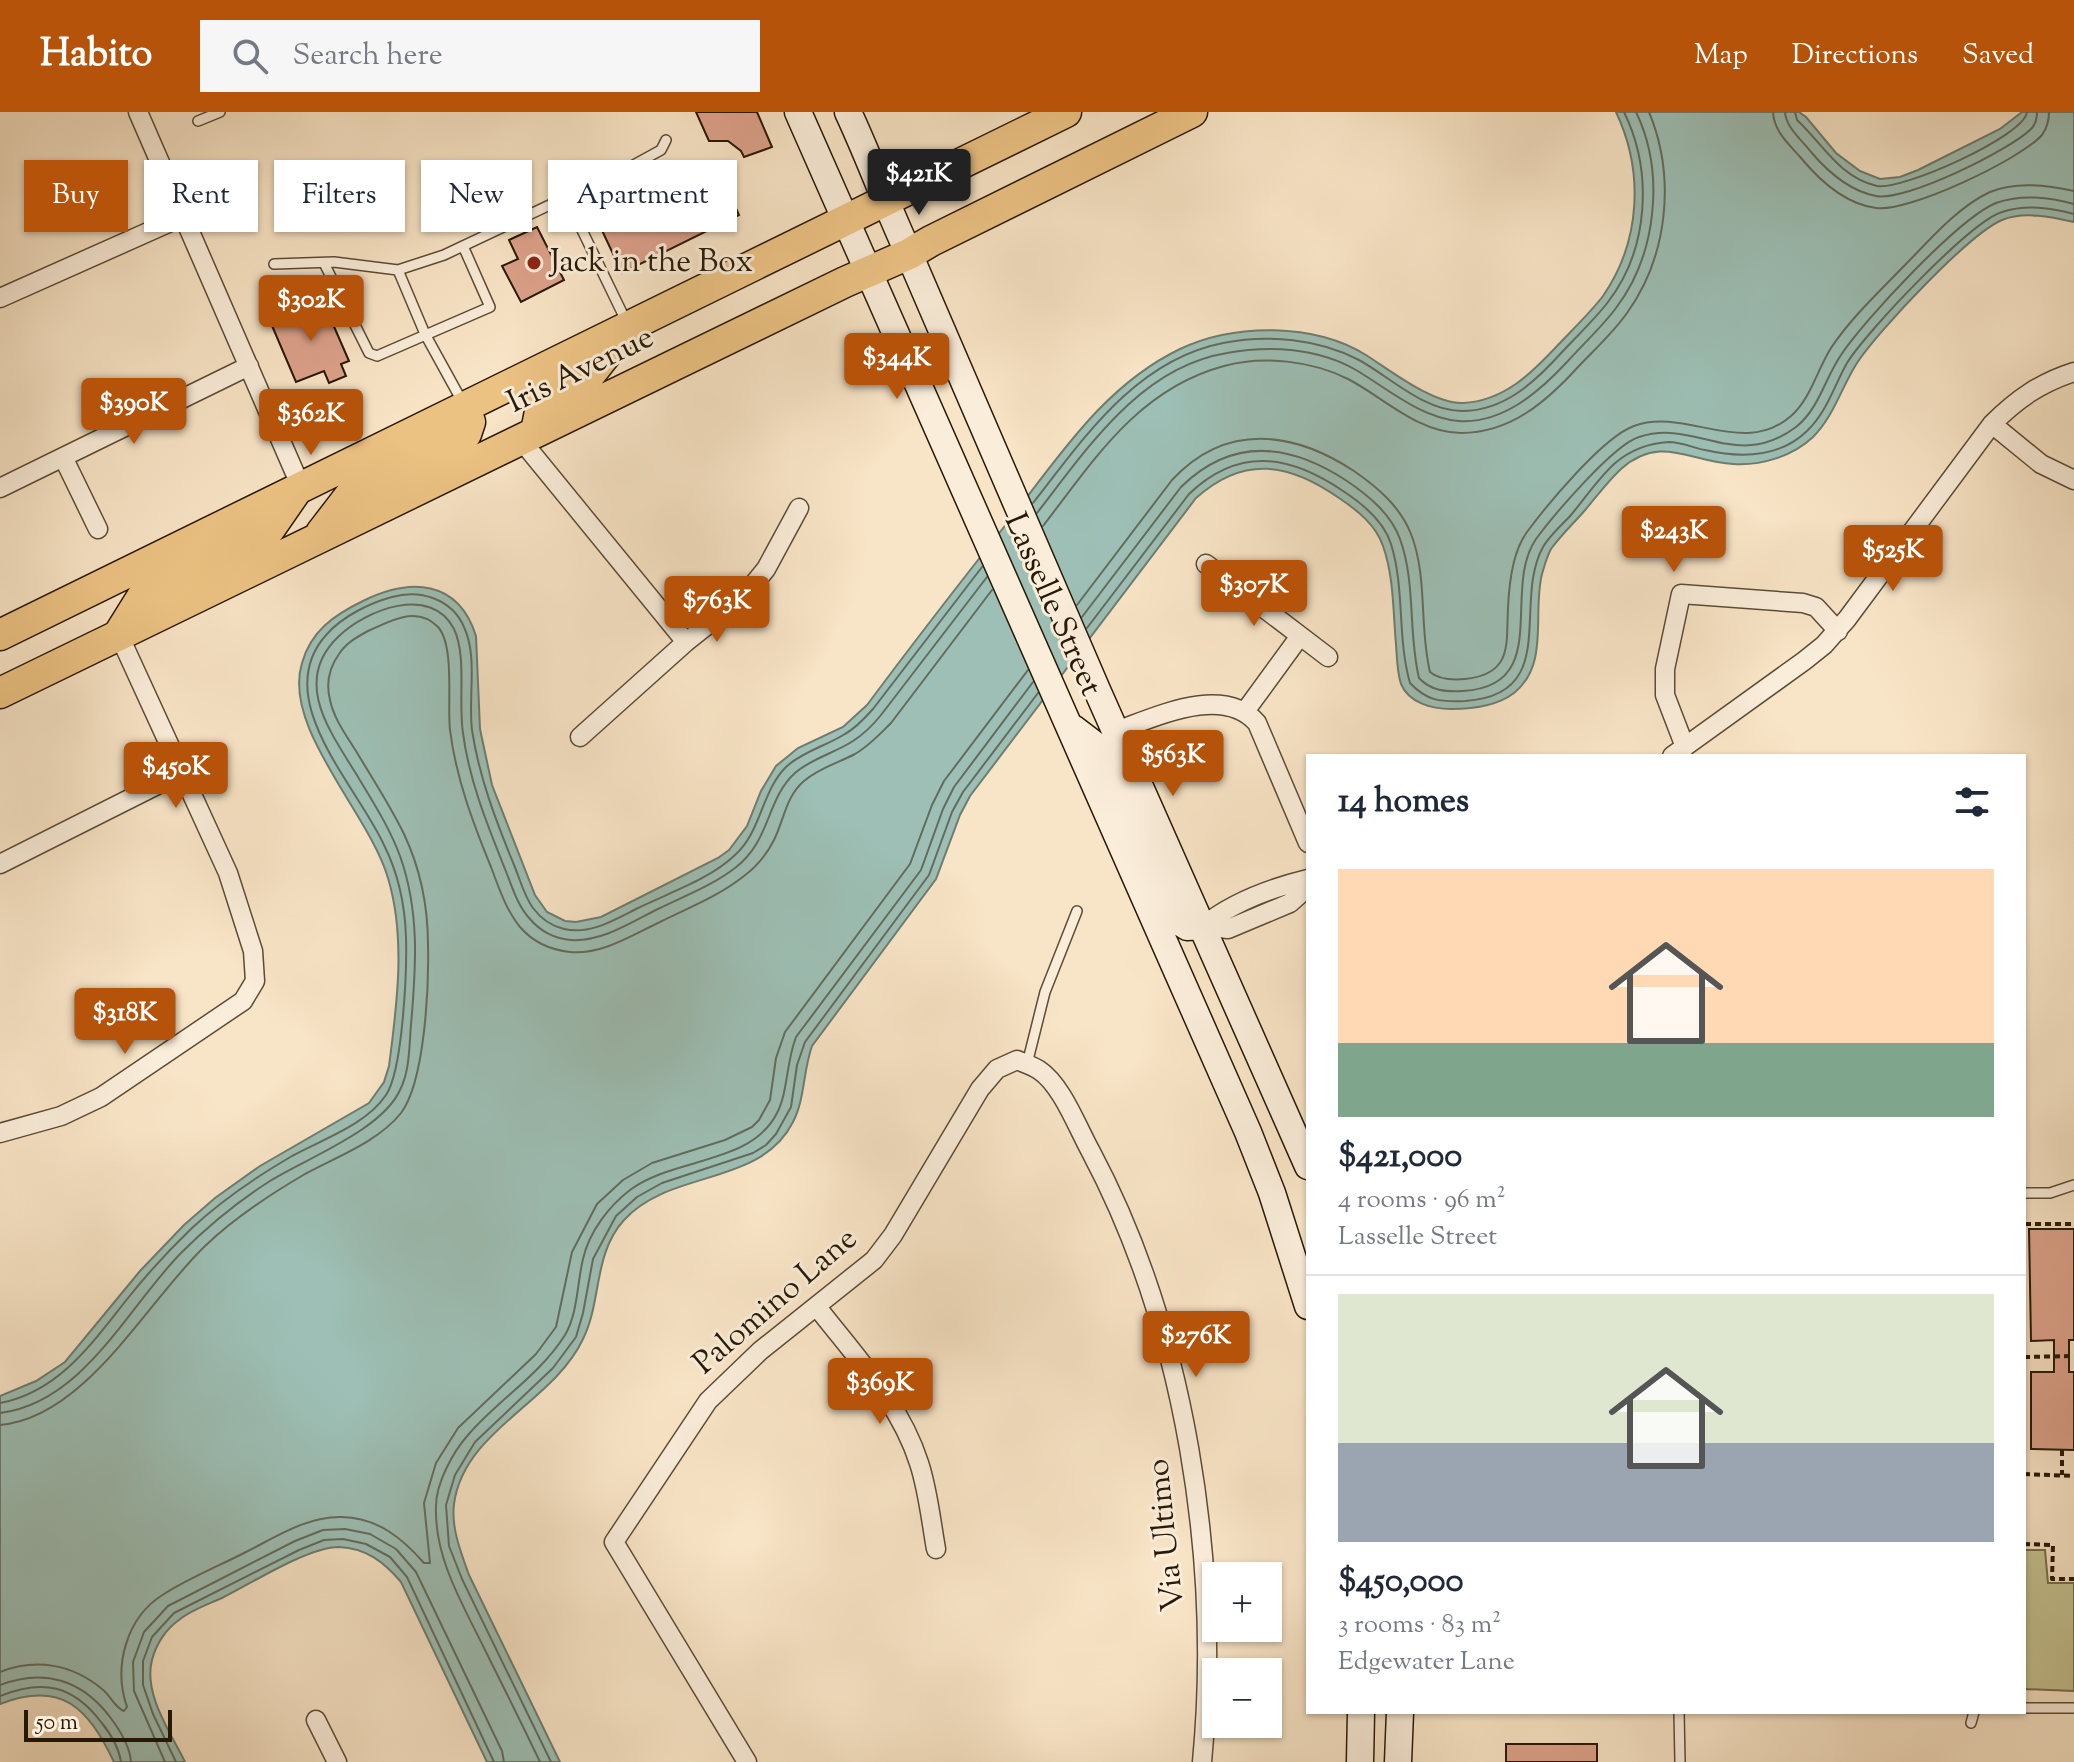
<!DOCTYPE html>
<meta charset="utf-8">
<style>
:root{--surface:#fff;--page:#f6f6f7;--text:#1f2937;--muted:#747a83;--line:#e0e1e3;--accent:#b45309}
body{margin:0;font-family:"Sorts Mill Goudy",serif;background:var(--page);color:var(--text);height:100vh;display:flex;flex-direction:column;font-size:30px;white-space:nowrap}
*{box-sizing:border-box;margin:0}
p{font-size:26px;color:var(--muted)}
.icon{flex:none;width:44px;height:44px;fill:none;stroke:currentColor;stroke-width:2;stroke-linecap:round;stroke-linejoin:round}
.map{position:relative;flex:1;overflow:hidden}
.side{position:absolute;left:1306px;top:642px;width:720px;height:960px;display:flex;flex-direction:column;background:var(--surface);border-radius:0px;box-shadow:0 2px 6px #0004}
.side>*{flex:none}
.hud{position:absolute;left:24px;top:48px;width:760px;height:72px;display:flex;gap:16px}
.fabs{position:absolute;left:1202px;top:1450px;display:grid;gap:16px}
.fabs a{display:grid;place-items:center;width:80px;height:80px;border-radius:0px;background:var(--surface);box-shadow:0 2px 6px #0004;font-size:40px}
.scale{position:absolute;left:24px;bottom:20px;width:148px;box-sizing:border-box;padding-left:8px;border:4px solid #281906;border-top:0;font-size:22px;line-height:28px;white-space:nowrap;color:#281906;-webkit-text-stroke:6px #faedda;paint-order:stroke}
.price{position:absolute;translate:-50% -68px;padding:0 18px;border-radius:8px;background:var(--accent);color:#fff;font-size:26px;line-height:52px;filter:drop-shadow(0 2px 4px #0008)}
.price::after{content:'';position:absolute;left:50%;top:48px;width:24px;height:18px;margin-left:-12px;background:inherit;clip-path:polygon(0 0,100% 0,50% 100%)}
.price.on{background:#222;color:#fff}
ul{padding:0;list-style:none}
li{display:grid;align-content:center;gap:16px;height:424px;padding:0 32px}
li+li{border-top:2px solid var(--line)}
li span{display:grid;place-items:center;height:248px;border-radius:0px;color:#555}
li>.icon{margin-inline-start:auto}
span .icon{width:144px;height:144px;fill:#fffc;stroke-width:1}
li b{font-size:34px}
h2{display:flex;justify-content:space-between;align-items:center;height:96px;padding:0 32px;font-size:34px}
.pill{padding:0 28px;border-radius:0px;background:var(--surface);box-shadow:0 2px 6px #0004;font-size:28px;line-height:72px}
.pill.on{background:var(--accent);color:#fff}
header{display:flex;align-items:center;gap:48px;box-sizing:border-box;height:112px;padding:0 40px;background:var(--accent);color:#fff}
header strong{font-size:38px}
nav{display:flex;gap:44px;margin-inline-start:auto;font-size:28px}
.search{width:560px;height:72px;background:var(--page);display:flex;align-items:center;gap:20px;box-sizing:border-box;padding:0 28px;border-radius:0px;color:var(--muted);font-size:30px}
.map>svg:first-child{display:block}
.green{fill:#c4c290;stroke:#766e4b;stroke-width:2}
.water{fill:#9dbfb5;stroke:#6e7d6f;stroke-width:2}
.lines{fill:none;stroke-linecap:round;stroke-linejoin:round}
.shore{stroke:#626c5e;stroke-width:2}
.building{fill:#dca18a;stroke:#281906;stroke-width:2}
.service-casing{stroke:#5c4c36;stroke-width:12}
.minor-casing{stroke:#5c4c36;stroke-width:21}
.secondary-casing{stroke:#281906;stroke-width:29}
.primary-casing{stroke:#281906;stroke-width:33}
.path{stroke:#281906;stroke-width:4;stroke-dasharray:6 4;stroke-linecap:butt}
.service{stroke:#faedda;stroke-width:9}
.minor{stroke:#faedda;stroke-width:18}
.secondary{stroke:#faedda;stroke-width:26}
.primary{stroke:#ecc283;stroke-width:30}
.poi-dot{fill:#8f2418;stroke:#faedda;stroke-width:3}
.labels{text-anchor:middle;dominant-baseline:central;stroke-width:6;stroke-linejoin:round;paint-order:stroke}
.poi-label{font-size:32px;fill:#281906;stroke:#faedda;text-anchor:start}
.street-label{font-size:32px;fill:#281906;stroke:#faedda}
</style>
<header>
<strong>Habito</strong>
<div class="search"><svg class="icon" aria-label="search" viewBox="0 0 24 24"><circle cx="10" cy="10" r="6"/><path d="M15 15l6 6"/></svg>Search here</div>
<nav><a>Map</a><a>Directions</a><a>Saved</a></nav>
</header>
<div class="map">
<svg width="2074" height="1650" viewBox="0 0 2074 1650">
<rect width="100%" height="100%" fill="#f8e4c6"/>
<filter id="stains"><feTurbulence type="fractalNoise" baseFrequency=".0025" numOctaves="4"/><feColorMatrix values="0 0 0 0 .2 0 0 0 0 .09 0 0 0 0 .02 0 0 0 .5 -.17"/></filter>
<radialGradient id="worn" r=".72"><stop offset=".6" stop-color="#630" stop-opacity="0"/><stop offset="1" stop-color="#630" stop-opacity=".3"/></radialGradient>
<path class="green" d="M2024,1438H2045L2048,1471H2074V1579L2024,1577Z"/>
<path class="water" d="M1616,0H1799L1806,5L1836,41L1860,59L1880,67L1900,65L1918,58L2000,17L2022,0H2074V110C2052,105 2024,99 2002,108C1969,122 1878,219 1857,251C1841,276 1834,304 1813,325C1793,344 1761,354 1733,352C1690,350 1661,322 1621,357C1608,369 1597,384 1586,397C1575,410 1561,423 1551,437C1547,444 1544,455 1542,462C1532,501 1550,552 1514,581C1497,594 1472,597 1451,597C1432,597 1409,591 1401,572C1397,560 1397,545 1396,532C1393,500 1394,465 1383,434C1376,413 1357,398 1339,386C1289,351 1244,343 1196,386L970,684L960,703L936,767L812,934C803,959 805,987 793,1010C760,1075 670,1057 624,1108C593,1142 602,1189 583,1227C553,1291 464,1318 454,1392C451,1416 461,1441 469,1463L560,1650H487L401,1470C384,1450 366,1436 339,1435C308,1435 252,1471 222,1486C209,1492 191,1498 179,1508C166,1517 156,1532 152,1548C143,1582 171,1621 185,1650H114C88,1596 62,1568 0,1592V1284L36,1269L65,1250L140,1159L184,1113L215,1086L260,1054L369,991L384,970L389,954C397,893 406,826 388,766C369,701 282,616 302,551C311,519 334,503 363,489C410,466 458,467 476,524L480,617L492,673L535,783L547,800L565,809L576,810L601,805L718,746L729,738L747,714L761,679L776,654L798,636L843,615L867,593C914,530 962,468 1011,406C1060,343 1105,273 1180,237C1235,211 1314,211 1366,243C1391,259 1433,292 1463,291C1504,289 1532,261 1558,233C1573,217 1590,201 1603,184C1641,129 1644,59 1616,0Z"/>
<g class="lines">
<path class="shore" d="M1773,0C1774,20 1789,32 1801,46C1820,69 1845,92 1876,96C1908,101 2021,47 2042,23C2047,16 2049,9 2049,0
M1785,0C1786,16 1802,28 1811,40C1828,60 1850,79 1876,84C1905,90 2010,38 2031,17C2036,12 2037,7 2037,0
M1795,0L1797,8C1823,32 1839,65 1877,74C1901,79 2025,24 2027,0
M1033,391C1084,326 1136,248 1223,231C1268,222 1319,227 1359,248C1390,265 1424,299 1462,299C1505,299 1536,269 1563,239C1578,223 1595,207 1608,190C1649,137 1653,59 1624,0
M1037,401C1087,337 1140,255 1227,241C1269,233 1318,236 1356,258C1388,277 1421,306 1459,309C1503,312 1540,279 1567,250C1583,232 1602,215 1616,196C1657,142 1665,60 1636,0
M1043,414C1094,348 1138,277 1224,254C1263,243 1312,249 1348,267C1383,285 1418,321 1461,321C1511,321 1547,289 1578,255C1594,238 1613,221 1627,201C1668,144 1676,65 1649,0
M1077,493L1172,368C1226,310 1293,319 1354,359C1377,375 1400,394 1411,422C1428,465 1419,516 1430,560C1439,568 1453,568 1465,567C1513,562 1506,532 1508,496C1509,472 1512,440 1527,420C1547,393 1603,325 1634,314C1686,295 1743,346 1791,304C1811,286 1817,258 1831,236C1851,206 1878,181 1903,155C1929,129 1956,96 1990,80C2016,69 2048,73 2074,79
M1082,505L1181,375C1233,324 1291,332 1347,369C1369,384 1391,402 1400,427C1416,471 1408,521 1419,566C1431,579 1446,580 1463,579C1553,574 1501,478 1536,427C1553,404 1613,333 1639,325C1696,306 1736,360 1796,315C1819,297 1825,266 1841,243C1864,208 1959,106 1996,91C2020,82 2050,85 2074,92
M1087,516L1189,382C1239,334 1290,343 1343,379C1363,392 1384,409 1391,432C1405,477 1397,526 1410,571C1427,589 1440,590 1465,589C1561,583 1512,491 1543,435C1550,423 1562,413 1571,403C1585,386 1598,367 1614,352C1630,338 1649,331 1669,330C1681,330 1694,336 1705,338C1740,346 1779,346 1807,319C1827,300 1834,274 1847,251C1866,220 1970,110 2002,100C2026,92 2051,96 2074,102
M0,1291C59,1280 93,1230 128,1186C148,1161 169,1138 192,1116C222,1088 256,1065 292,1044C323,1027 366,1013 386,983C403,958 407,857 406,825C405,794 398,761 384,733C357,673 268,586 327,522C343,504 370,491 392,485C420,477 452,487 464,515C478,545 468,585 472,618C479,665 496,709 514,753C520,767 524,784 533,796C541,807 552,814 564,817C590,823 614,808 636,797C668,781 709,768 735,743C762,719 761,679 787,654C804,639 826,634 845,622C856,616 865,606 873,597L982,455
M0,1301C84,1290 127,1196 181,1141C208,1114 237,1090 270,1069C307,1046 382,1018 400,978C410,958 409,935 411,913C416,855 420,800 400,744C389,714 371,687 355,660C329,618 292,568 339,524C366,498 431,472 454,517C467,544 458,590 463,621C469,668 487,712 505,757C512,774 517,793 530,807C540,819 555,827 571,828C603,830 633,809 660,796C685,784 713,773 735,756C771,729 766,687 795,661C812,646 835,641 853,629C864,622 873,613 881,603L987,465
M0,1313C85,1306 146,1191 204,1135C234,1106 269,1083 305,1062C336,1045 378,1030 401,1001C425,969 429,874 428,833C428,795 420,756 404,722C390,693 372,666 356,639C346,623 334,607 330,588C326,572 329,556 339,542C346,531 357,525 368,519C391,509 417,493 438,515C455,534 447,592 450,618C456,666 473,711 491,755C499,776 506,798 520,815C533,830 551,838 570,840C602,843 632,823 660,810C688,796 719,784 744,764C756,755 767,742 774,728C784,708 786,684 804,669C819,656 838,651 855,642C869,634 880,622 891,611L992,478
M0,1560C36,1546 72,1552 102,1577C111,1584 115,1596 124,1599L127,1595C113,1555 126,1505 164,1482C189,1466 219,1454 246,1440C276,1425 307,1404 342,1405C378,1406 402,1426 424,1451H430L424,1391L436,1351L458,1316L536,1242L556,1215L572,1140L597,1092L623,1068L652,1051L725,1028L752,1015L759,1008L770,988L776,946L785,920L910,752L932,693L944,669L1028,558
M0,1573C44,1556 82,1568 110,1605C119,1617 130,1634 131,1650
M0,1584C43,1567 73,1573 101,1610C110,1621 119,1636 121,1650
M165,1650L134,1579L133,1550L144,1520L168,1494L295,1429L323,1418L345,1417L370,1422L396,1437L416,1460L502,1639L504,1650
M176,1650L153,1602L143,1573V1549L152,1525L174,1501L299,1438L324,1428L343,1427L366,1432L390,1445L407,1465L494,1650
M540,1650C522,1612 503,1574 484,1536C462,1491 434,1445 436,1394C436,1371 453,1340 468,1323C499,1287 539,1264 565,1223C578,1201 577,1171 583,1147C589,1120 609,1094 630,1078C674,1045 751,1053 777,1001C788,980 786,951 796,925L921,758L943,697L954,675L1033,570
M551,1650L462,1467L449,1434L446,1393L455,1363L475,1330L553,1256L576,1225L583,1201L593,1147L616,1104L637,1085L662,1071L753,1041L766,1033L776,1022L791,995L797,953L805,930L929,763L952,700L963,680L1038,581"/>
</g>
<path class="building" d="M696,0H757L772,35L744,45L741,39L728,29H709Z
M698,65L711,75L727,76L739,103L622,161L599,112Z
M537,115L564,168L521,190L502,154L518,147L509,128Z
M322,187L349,249L341,252L346,264L329,271L324,259L296,270L270,209Z
M2029,1117H2074V1228H2069V1260H2074V1338L2031,1337V1260H2054V1228L2031,1229Z
M1506,1632H1597V1650H1506Z"/>
<g class="lines">
<g class="service-casing">
<path id="service" d="M198,9L220,0
M566,85L627,211
M324,151L369,241L377,244L490,195L463,134
M274,152L334,150L398,158L444,143L630,55L661,38L666,28
M398,158L425,222L463,291
M1027,952L1045,880L1077,799
M2024,1081H2050L2074,1073
M2024,1596H2074
M1679,1600L1680,1650
M1971,1611L1974,1600"/>
</g>
<g class="minor-casing">
<path id="minor" d="M138,0L301,375
M0,186L184,104
M1992,312L2041,352L2074,368
M521,328L686,530
M63,345L98,417
M0,376L249,254
M1206,452L1328,545
M1246,598L1300,524
M1116,619C1156,605 1223,572 1257,611L1308,731
M580,625L686,530L744,484L766,457L799,396
M1685,635L1665,583V557L1681,482L1803,491L1816,495L1838,519
M1672,644L1804,549L1824,533L1847,507L1992,312C2017,287 2040,271 2074,260
M0,752L181,661
M1203,814C1233,790 1271,776 1308,767
M1203,814L1228,817L1290,791L1308,775
M0,1021L61,1004L101,985L243,889L255,869L253,839L228,761L119,523
M817,1195C855,1244 900,1291 919,1351C928,1378 931,1409 936,1437
M316,1608L337,1650
M747,1650L614,1430L708,1289L760,1239L874,1148L893,1123L980,977L997,957L1017,948C1024,951 1033,954 1039,958C1062,973 1078,1017 1091,1040C1186,1219 1221,1450 1202,1650"/>
</g>
<g class="secondary-casing">
<path id="secondary" d="M798,0L1248,1020L1272,1081L1308,1194
M848,0C870,47 887,95 909,142L1097,578L1308,1054
M1073,616L1094,632L1103,647L1175,807L1187,815L1203,814
M1360,1650L1361,1600
M1398,1650L1400,1600"/>
</g>
<g class="primary-casing">
<path id="primary" d="M536,320L542,289L588,265L622,222
M321,421L351,382L450,334L466,322L470,310L465,296
M119,522L147,477L269,418L296,379
M0,523L1066,0
M0,581L845,170L909,142L931,129L1192,0"/>
</g>
<path class="path" d="M2024,1245L2074,1244
M2062,1338V1363
M2024,1341V1112H2074
M2024,1362L2074,1364
M2024,1432L2053,1433L2052,1467H2074"/>
<use href="#service" class="service"/>
<use href="#minor" class="minor"/>
<use href="#secondary" class="secondary"/>
<use href="#primary" class="primary"/>
</g>
<circle class="poi-dot" cx="534" cy="151" r="8"/>
<g class="labels">
<g class="poi-label">
<text x="550" y="151">Jack in the Box</text>
</g>
<g class="street-label">
<text transform="translate(581 259) rotate(-26)">Iris Avenue</text>
<text transform="translate(1052 493) rotate(66)">Lasselle Street</text>
<text transform="translate(776 1190) rotate(-41)">Palomino Lane</text>
<text transform="translate(1167 1423) rotate(-96)">Via Ultimo</text>
</g>
</g>
<rect width="100%" height="100%" filter="url(#stains)"/>
<rect width="100%" height="100%" fill="url(#worn)"/>
</svg>
<div class="fabs">
<a>+</a>
<a>−</a>
</div>
<div class="scale">50 m</div>
<b class="price on" style="left:919px;top:105px">$421K</b>
<b class="price" style="left:311px;top:231px">$302K</b>
<b class="price" style="left:897px;top:289px">$344K</b>
<b class="price" style="left:134px;top:334px">$390K</b>
<b class="price" style="left:311px;top:345px">$362K</b>
<b class="price" style="left:1674px;top:462px">$243K</b>
<b class="price" style="left:1893px;top:481px">$525K</b>
<b class="price" style="left:1254px;top:516px">$307K</b>
<b class="price" style="left:717px;top:532px">$763K</b>
<b class="price" style="left:1173px;top:686px">$563K</b>
<b class="price" style="left:176px;top:698px">$450K</b>
<b class="price" style="left:125px;top:944px">$318K</b>
<b class="price" style="left:1196px;top:1267px">$276K</b>
<b class="price" style="left:880px;top:1314px">$369K</b>
<div class="hud">
<a class="pill on">Buy</a>
<a class="pill">Rent</a>
<a class="pill">Filters</a>
<a class="pill">New</a>
<a class="pill">Apartment</a>
</div>
<section class="side">
<h2>14 homes<svg class="icon" aria-label="filters" viewBox="0 0 24 24"><path d="M4 7h16M4 17h16"/><circle cx="9" cy="7" r="2"/><circle cx="15" cy="17" r="2"/></svg></h2>
<ul>
<li><span style="background:linear-gradient(#ffd9b3 70%,#7fa58c 0)"><svg class="icon" aria-label="home" viewBox="0 0 24 24"><path d="M3 11l9-7 9 7M6 9v11h12V9"/></svg></span><div><b>$421,000</b><p>4 rooms · 96 m²</p><p>Lasselle Street</p></div></li>
<li><span style="background:linear-gradient(#dfe7d0 60%,#9aa5b1 0)"><svg class="icon" aria-label="home" viewBox="0 0 24 24"><path d="M3 11l9-7 9 7M6 9v11h12V9"/></svg></span><div><b>$450,000</b><p>3 rooms · 83 m²</p><p>Edgewater Lane</p></div></li>
</ul>
</section>
</div>
